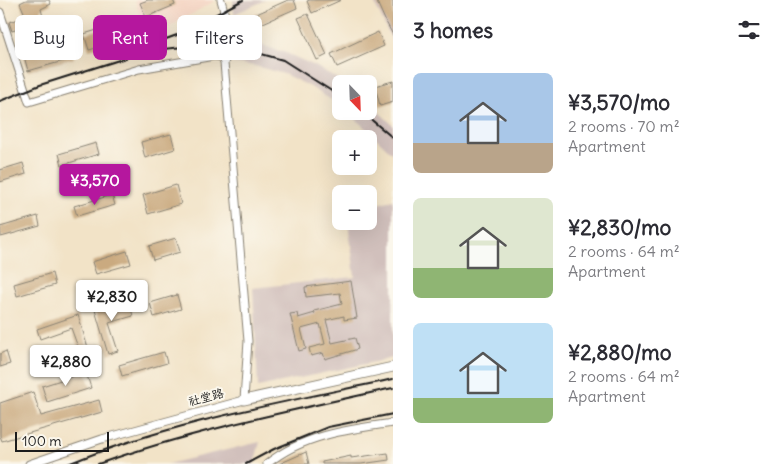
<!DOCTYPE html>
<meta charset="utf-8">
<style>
:root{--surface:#fff;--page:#f2f2f3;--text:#2b2b33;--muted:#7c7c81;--accent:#b5179e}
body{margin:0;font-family:Delius,"LXGW WenKai TC",sans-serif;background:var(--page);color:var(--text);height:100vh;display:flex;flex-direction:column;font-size:19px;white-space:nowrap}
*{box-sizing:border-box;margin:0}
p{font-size:16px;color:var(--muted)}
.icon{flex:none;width:28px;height:28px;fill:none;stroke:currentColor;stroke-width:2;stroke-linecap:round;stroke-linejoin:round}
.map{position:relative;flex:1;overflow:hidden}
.drawer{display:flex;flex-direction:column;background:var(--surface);width:390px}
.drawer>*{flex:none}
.top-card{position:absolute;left:15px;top:15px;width:302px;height:45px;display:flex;gap:10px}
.needle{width:32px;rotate:157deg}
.controls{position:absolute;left:332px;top:75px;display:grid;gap:10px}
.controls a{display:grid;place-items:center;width:45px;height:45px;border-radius:8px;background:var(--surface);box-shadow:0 5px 20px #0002;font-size:25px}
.scale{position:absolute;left:15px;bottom:12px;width:94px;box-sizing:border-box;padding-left:5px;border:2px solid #1c1c1c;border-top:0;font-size:14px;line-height:18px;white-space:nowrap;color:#1c1c1c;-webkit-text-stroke:4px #fbf7ec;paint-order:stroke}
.price{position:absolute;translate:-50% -42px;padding:0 11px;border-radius:5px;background:#fff;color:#222;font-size:16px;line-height:32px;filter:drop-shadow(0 1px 2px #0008)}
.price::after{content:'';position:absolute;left:50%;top:30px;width:15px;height:11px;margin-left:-8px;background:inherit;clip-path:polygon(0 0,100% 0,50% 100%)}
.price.on{background:var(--accent);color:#fff}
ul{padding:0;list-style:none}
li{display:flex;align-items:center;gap:15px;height:125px;padding:0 20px}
li span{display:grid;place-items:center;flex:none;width:140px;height:100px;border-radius:8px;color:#555}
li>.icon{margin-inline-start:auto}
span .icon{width:60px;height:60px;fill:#fffc;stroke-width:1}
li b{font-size:21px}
h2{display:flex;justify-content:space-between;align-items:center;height:60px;padding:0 20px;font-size:21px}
.tag{padding:0 18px;border-radius:8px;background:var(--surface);box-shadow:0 5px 20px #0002;font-size:18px;line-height:45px}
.tag.on{background:var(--accent);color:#fff}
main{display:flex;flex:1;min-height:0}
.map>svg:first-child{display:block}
.built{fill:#f5d3c1}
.industrial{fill:#d1c0bc}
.building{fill:#caaa80}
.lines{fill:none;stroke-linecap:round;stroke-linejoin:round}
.minor-casing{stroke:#878072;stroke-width:9}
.major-casing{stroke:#878072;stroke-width:11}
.minor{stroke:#fff;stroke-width:7}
.major{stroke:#fff;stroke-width:9}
.rail{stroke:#1c1c1c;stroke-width:2}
.labels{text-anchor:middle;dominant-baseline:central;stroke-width:4;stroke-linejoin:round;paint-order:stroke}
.street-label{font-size:12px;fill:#1c1c1c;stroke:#fbf7ec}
</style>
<main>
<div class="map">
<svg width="393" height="464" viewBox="0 0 393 464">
<rect width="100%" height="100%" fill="#fbf7ec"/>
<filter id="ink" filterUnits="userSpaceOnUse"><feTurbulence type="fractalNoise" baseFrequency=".02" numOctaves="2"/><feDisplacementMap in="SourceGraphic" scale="10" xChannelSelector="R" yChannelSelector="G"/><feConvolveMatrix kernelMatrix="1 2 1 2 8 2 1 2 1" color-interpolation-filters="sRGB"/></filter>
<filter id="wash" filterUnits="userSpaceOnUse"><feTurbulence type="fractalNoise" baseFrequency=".0096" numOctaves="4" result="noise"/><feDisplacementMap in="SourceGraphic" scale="20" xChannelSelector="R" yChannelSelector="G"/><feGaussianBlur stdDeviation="1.12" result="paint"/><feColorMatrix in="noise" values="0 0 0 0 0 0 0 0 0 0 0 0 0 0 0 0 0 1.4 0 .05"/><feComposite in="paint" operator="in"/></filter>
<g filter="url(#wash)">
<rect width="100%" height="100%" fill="#f2e3c7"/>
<path class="built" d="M135,0H213V2L155,35L146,39Z"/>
<path class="industrial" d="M233,0H266L234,14Z
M373,0H393V43Z
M234,40L255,43L286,53L315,66L341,81L344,84H341V106L309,86L284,74L255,66L232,63Z
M369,103L393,125V154L347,111H369Z
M393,200V358L258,387L253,288L355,277L348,221H369V206Z
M260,442L254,464H167Z"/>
<g id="blocks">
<path class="building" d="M26,0H49L51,4L41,9L44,21L12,31L9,22L26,17L20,3Z
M148,0H173L175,5L146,17L140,3Z
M288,0H294L297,8L254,27L250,17Z
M310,0H341L312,13L307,1Z
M376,0H393V35L385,20Z
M308,14L327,55L317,60L298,18Z
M130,20L135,37L89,50L84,34Z
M378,32L384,46L337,67L331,54Z
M69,43L74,58L28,71L24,56Z
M393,81V102L380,106L375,86Z
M171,134L175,149L145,158L141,142Z
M96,143L99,154L62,165L59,154Z
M23,163L26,174L0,182V170Z
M176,185L181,204L148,214L143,195Z
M112,195L115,205L77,216L74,206Z
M38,216L40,226L1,237L0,227Z
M176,238L180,252L153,260L149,246Z
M127,251L131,264L96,274L92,262Z
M52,273L55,285L17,296L14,284Z
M351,281L357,318L344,320V316L326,320L332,343L355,338L358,349L325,359L323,353L311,356L309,348L325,344L320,324L301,329L306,349L299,351L290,314L297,313L298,318L315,313L314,311L342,304L340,293L306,297L305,287Z
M177,295L181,309L154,317L150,303Z
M129,301L133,316L109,323L118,351L108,354L95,310Z
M78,315L91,358L83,361L71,328L40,339L37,329Z
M6,351L10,364L0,367V354Z
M164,352L167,363L122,376L119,365Z
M86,372L91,388L47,402L42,386Z
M33,392L41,416L99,400L102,412L2,441L0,436V403Z
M306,452L309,464H279Z
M388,453L389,460L361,464H322V462L351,456V458Z"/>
</g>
</g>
<g filter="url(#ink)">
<use href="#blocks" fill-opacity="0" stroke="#878072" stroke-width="1"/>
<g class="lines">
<g class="minor-casing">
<path id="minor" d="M221,0C226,17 232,47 224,63
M0,12L29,102L139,69L214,56L221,57L224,63L248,341L244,400L102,439L29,464
M267,464C302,435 350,429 393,423"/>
</g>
<g class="major-casing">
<path id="major" d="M244,400L393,367"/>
</g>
<use href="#minor" class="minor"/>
<use href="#major" class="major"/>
<path class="rail" d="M144,47L177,35L243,0
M0,101L40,85L135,55L163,49L194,46H233L283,60L341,97
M361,111L393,138
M68,464C169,422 286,402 393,379
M98,464C194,430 294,410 393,388
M246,464L274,449L328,427L393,414"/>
</g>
</g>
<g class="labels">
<g class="street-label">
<text transform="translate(206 397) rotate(-15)">社堂路</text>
</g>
</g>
</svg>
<div class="controls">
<a><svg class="needle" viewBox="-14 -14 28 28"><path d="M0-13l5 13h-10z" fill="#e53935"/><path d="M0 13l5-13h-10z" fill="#7c7c81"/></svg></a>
<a>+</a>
<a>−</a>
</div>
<div class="scale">100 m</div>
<b class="price on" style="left:95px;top:206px">¥3,570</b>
<b class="price" style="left:112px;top:322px">¥2,830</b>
<b class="price" style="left:66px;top:387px">¥2,880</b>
<div class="top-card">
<a class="tag">Buy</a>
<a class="tag on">Rent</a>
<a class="tag">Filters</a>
</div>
</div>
<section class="drawer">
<h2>3 homes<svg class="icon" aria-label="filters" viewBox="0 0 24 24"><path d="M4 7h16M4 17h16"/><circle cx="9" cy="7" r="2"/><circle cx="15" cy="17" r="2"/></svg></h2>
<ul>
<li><span style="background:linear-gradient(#a9c7e8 70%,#b9a48a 0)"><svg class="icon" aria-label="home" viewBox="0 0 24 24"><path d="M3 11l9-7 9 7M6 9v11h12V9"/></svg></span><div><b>¥3,570/mo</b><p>2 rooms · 70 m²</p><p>Apartment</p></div></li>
<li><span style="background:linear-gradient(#dfe7d0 70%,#8fb573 0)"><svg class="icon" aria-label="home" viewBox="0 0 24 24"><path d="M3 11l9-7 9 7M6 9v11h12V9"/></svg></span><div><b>¥2,830/mo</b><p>2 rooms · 64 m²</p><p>Apartment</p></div></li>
<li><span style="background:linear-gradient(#bfe0f5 75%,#8fb573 0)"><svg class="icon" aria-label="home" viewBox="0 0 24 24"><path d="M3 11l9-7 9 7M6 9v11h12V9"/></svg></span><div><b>¥2,880/mo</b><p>2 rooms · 64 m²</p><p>Apartment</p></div></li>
</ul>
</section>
</main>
